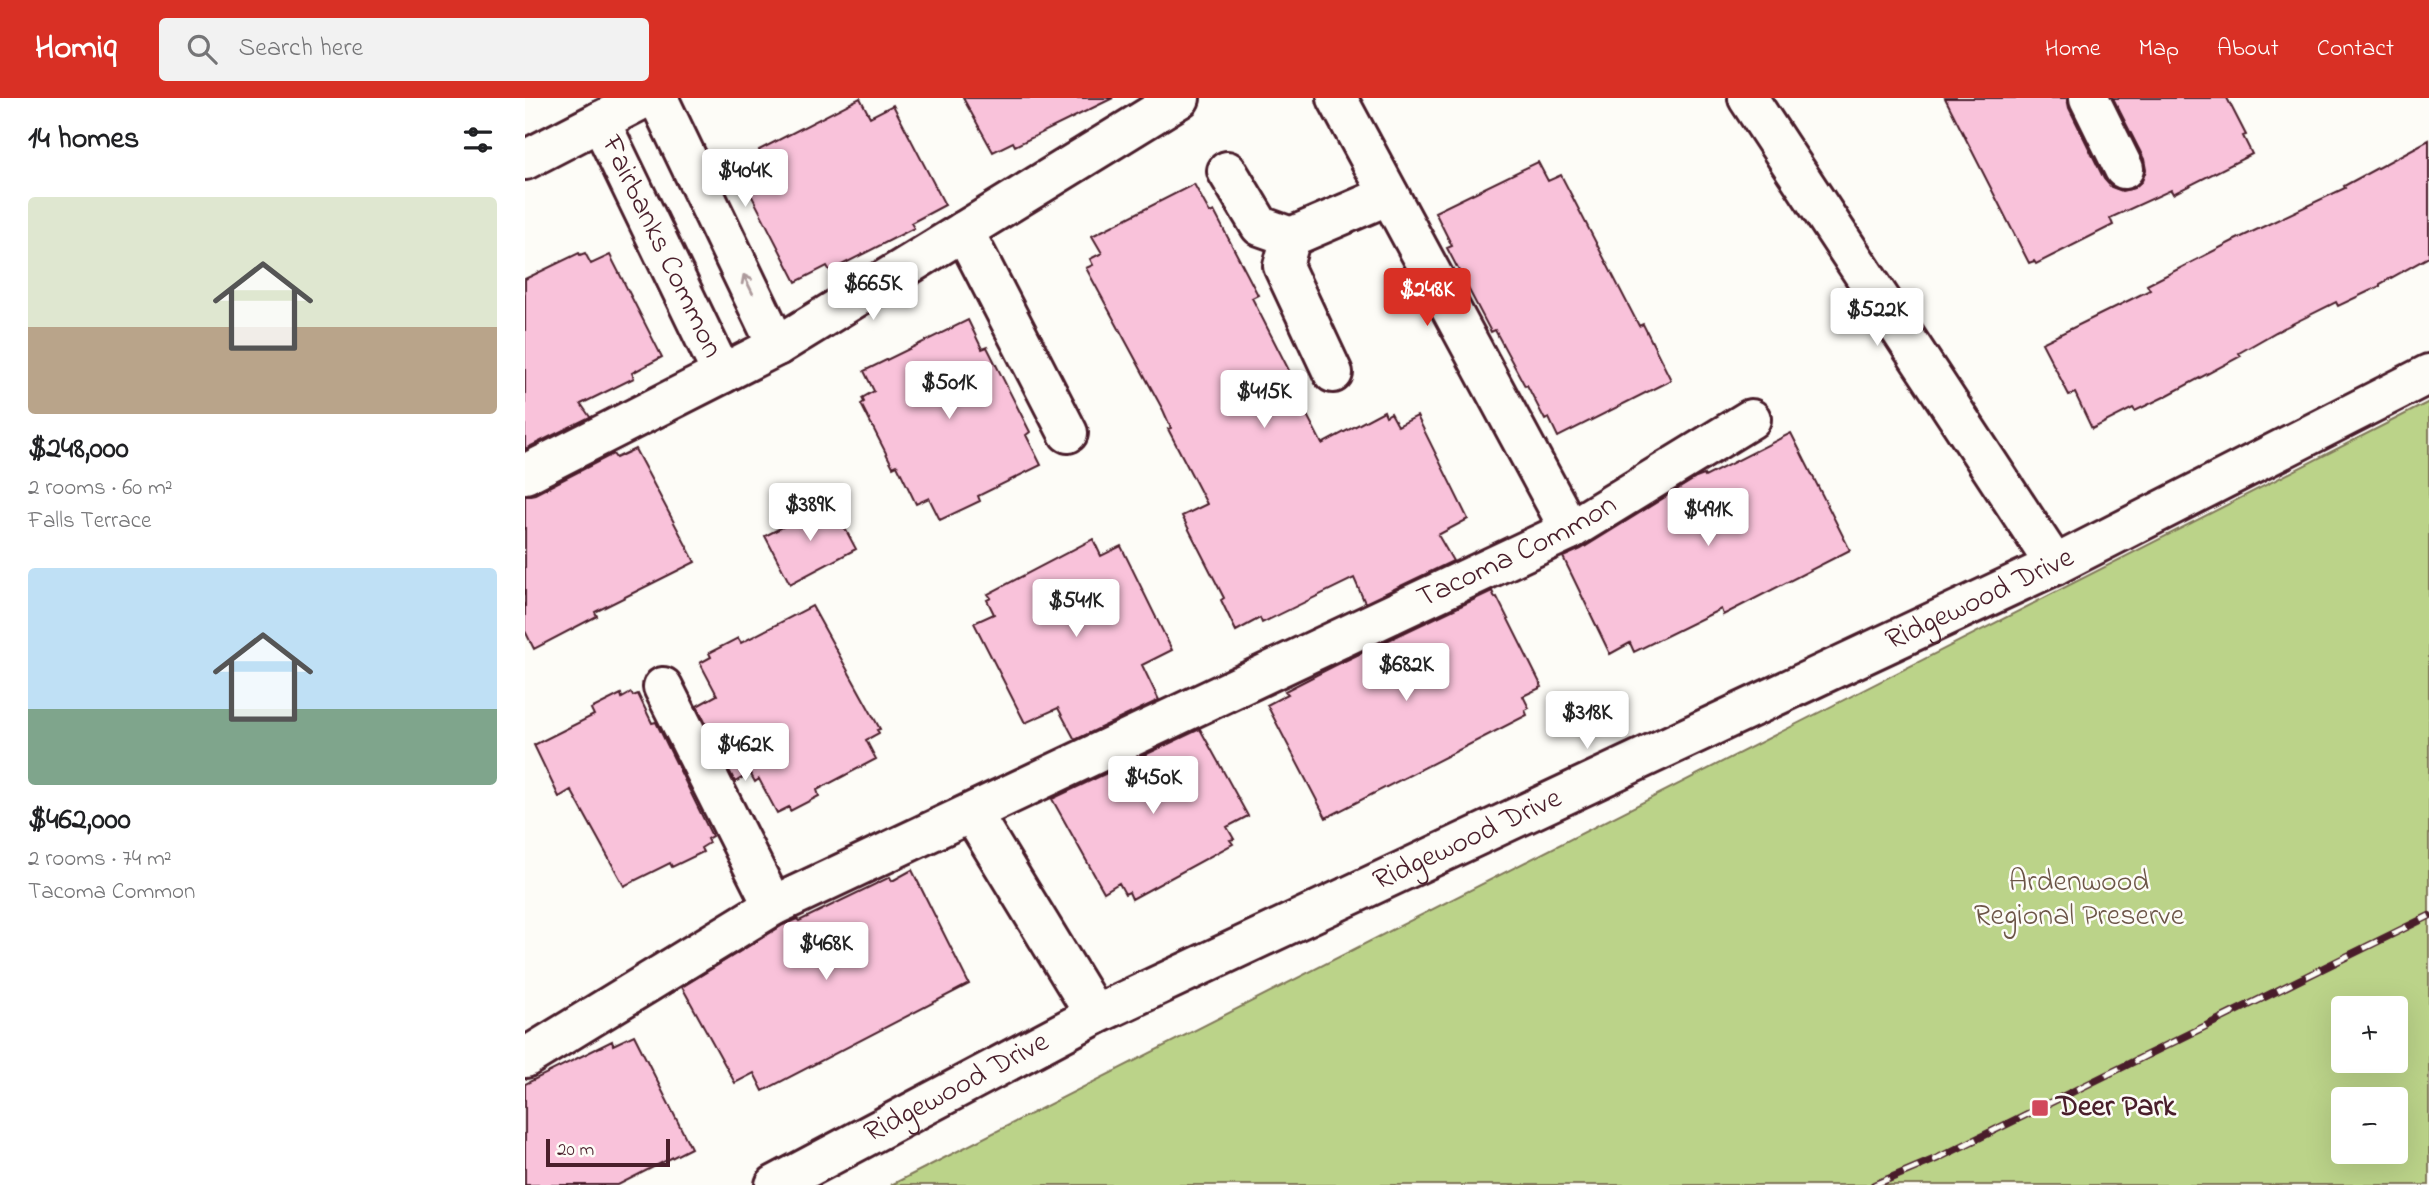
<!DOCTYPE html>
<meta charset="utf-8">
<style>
:root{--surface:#fff;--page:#f2f2f2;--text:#202124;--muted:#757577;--accent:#d93025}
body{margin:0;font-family:"Indie Flower",sans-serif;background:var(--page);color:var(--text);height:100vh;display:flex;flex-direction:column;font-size:26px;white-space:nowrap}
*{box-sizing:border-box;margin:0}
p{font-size:23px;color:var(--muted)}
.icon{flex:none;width:38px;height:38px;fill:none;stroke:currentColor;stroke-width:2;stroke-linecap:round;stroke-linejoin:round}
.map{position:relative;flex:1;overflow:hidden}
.sheet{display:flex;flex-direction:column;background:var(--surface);width:525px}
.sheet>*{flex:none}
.fabs{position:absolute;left:1806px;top:898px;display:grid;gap:14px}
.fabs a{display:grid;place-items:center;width:77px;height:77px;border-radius:7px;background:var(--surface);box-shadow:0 7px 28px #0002;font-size:35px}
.scale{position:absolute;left:21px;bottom:18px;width:124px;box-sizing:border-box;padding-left:7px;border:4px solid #4a1f2b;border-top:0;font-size:19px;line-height:24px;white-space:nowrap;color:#4a1f2b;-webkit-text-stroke:5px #fdfcf7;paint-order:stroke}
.price{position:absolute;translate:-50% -60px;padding:0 16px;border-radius:7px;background:#fff;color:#222;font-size:23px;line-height:46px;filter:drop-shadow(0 2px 4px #0008)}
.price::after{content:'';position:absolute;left:50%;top:42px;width:21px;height:16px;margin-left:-10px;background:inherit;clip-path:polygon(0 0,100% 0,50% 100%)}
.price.current{background:var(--accent);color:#fff}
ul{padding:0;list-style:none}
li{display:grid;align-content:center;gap:14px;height:371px;padding:0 28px}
li span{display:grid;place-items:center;height:217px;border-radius:7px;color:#555}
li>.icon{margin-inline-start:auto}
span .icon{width:126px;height:126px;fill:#fffc;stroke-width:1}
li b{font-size:30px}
h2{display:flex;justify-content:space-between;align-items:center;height:84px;padding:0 28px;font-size:30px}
header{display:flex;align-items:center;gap:42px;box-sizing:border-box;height:98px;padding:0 35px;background:var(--accent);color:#fff}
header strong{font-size:33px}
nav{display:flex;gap:38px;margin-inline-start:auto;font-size:24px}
.search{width:490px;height:63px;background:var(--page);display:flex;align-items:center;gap:18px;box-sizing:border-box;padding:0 24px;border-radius:7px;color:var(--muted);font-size:26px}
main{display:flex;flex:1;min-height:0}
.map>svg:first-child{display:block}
.green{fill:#bbd389;stroke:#82795a;stroke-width:2;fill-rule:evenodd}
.building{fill:#f9c2da;stroke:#4a1f2b;stroke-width:2}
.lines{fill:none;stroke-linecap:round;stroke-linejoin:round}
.minor-casing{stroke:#4a1f2b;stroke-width:44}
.minor{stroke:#fdfcf7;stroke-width:38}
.rail-casing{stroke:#4a1f2b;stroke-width:8}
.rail{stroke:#fdfcf7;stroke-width:5;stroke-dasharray:16;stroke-linecap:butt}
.oneway{stroke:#ac999b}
.poi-dot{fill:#d1495b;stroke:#fdfcf7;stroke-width:2.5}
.labels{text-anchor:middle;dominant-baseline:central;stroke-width:5;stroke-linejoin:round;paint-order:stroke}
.street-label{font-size:30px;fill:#4a1f2b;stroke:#fdfcf7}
.park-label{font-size:30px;fill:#6c5547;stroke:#fdfcf7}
.poi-label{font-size:30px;font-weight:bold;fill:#4a1f2b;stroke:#fdfcf7;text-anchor:start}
</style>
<header>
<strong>Homiq</strong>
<div class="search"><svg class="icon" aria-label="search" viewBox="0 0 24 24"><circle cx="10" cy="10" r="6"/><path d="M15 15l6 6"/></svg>Search here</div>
<nav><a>Home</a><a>Map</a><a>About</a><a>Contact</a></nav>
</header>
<main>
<section class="sheet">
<h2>14 homes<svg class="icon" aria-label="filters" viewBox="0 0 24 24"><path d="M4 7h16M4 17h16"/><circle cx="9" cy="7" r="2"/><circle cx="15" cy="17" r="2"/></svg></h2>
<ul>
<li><span style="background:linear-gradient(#dfe7d0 60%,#b9a48a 0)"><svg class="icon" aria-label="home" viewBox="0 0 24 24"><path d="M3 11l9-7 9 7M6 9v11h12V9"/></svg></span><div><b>$248,000</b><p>2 rooms · 60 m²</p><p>Falls Terrace</p></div></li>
<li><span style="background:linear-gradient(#bfe0f5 65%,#7fa58c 0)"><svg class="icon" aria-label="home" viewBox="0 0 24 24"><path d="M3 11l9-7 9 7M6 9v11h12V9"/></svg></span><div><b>$462,000</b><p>2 rooms · 74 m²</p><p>Tacoma Common</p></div></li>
</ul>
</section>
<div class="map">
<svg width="1904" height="1087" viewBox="0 0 1904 1087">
<rect width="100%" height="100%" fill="#fdfcf7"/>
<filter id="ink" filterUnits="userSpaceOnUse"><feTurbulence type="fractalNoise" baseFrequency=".0143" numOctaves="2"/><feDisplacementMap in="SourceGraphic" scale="14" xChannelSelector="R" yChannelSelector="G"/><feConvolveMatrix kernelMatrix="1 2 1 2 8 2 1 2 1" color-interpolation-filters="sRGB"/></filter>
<g filter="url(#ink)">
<path class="green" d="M1904,304V1087H366ZM1818,910H1871V962H1818ZM1818,1001H1871V1054H1818Z"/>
<path class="building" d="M335,0L345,19L368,7L420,107L386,125L389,130L305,173L302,168L271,184L219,83L238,72L232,59L236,57L234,52Z
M438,0H588L490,48L488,44L468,54Z
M1420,0H1542L1544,10L1579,81L1586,89L1597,93L1609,90L1617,83L1621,72L1619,61L1588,0H1702L1721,37L1718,38L1727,56L1648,96L1646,92L1585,120L1588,127L1511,166L1509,163L1504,165Z
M1904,42V159L1855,186V188L1813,208L1811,204L1751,234L1714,255L1716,258L1641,298L1610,313L1608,310L1567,331L1550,295L1544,297L1517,245L1625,192L1622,187L1710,142L1820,90L1819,88Z
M1013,64L1023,83L1036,77L1114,228L1118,226L1146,282L1033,339L1024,320L1020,322L1002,287L1000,288L970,232L966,234L922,150L927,148L910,114Z
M669,86L685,115L689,113L733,197L727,200L772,288L768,290L797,346L859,313L861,318L866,315L873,328L892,318L943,421L913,437L928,463L840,505L829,480L737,525L735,520L711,533L696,502L699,500L657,418L682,406L643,331L646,330L638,312L561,170L568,167L565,161L577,155L567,138Z
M54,155L55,157L60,155L66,166L85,157L137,259L107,275L109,280L56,306L65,319L0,351V181Z
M443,222L457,251L462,249L505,334L501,337L516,367L453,398L455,403L415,422L404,400L391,406L372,367L368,369L336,306L339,304L337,300L349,293L339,273Z
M1266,335L1325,452L1198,517L1196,511L1109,554L1105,545L1085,556L1038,459L1056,451L1171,380L1179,377L1180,379Z
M110,351L170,464L70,514L72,518L9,551L0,533V398L10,396L88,356L91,360Z
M306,404L331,451L265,486L240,438Z
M568,441L576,458L596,448L647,552L617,567L634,602L550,642L533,610L500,625L449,525L469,516L462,502L466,500L463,496Z
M967,493L970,500L972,499L1017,589L998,598L1004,610L1000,612L1002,617L801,720L742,607L763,596L760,593L809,568Z
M287,508L355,631L352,632L354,635L341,642L351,661L292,692L294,698L265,713L264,709L252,715L234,681L230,684L225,675L210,684L172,608L192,597L175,565L186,559L184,555L213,540L216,545Z
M106,595L108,598L113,596L127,625L131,624L187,738L182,741L184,745L176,750L178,754L147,769L145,765L99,788L46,692L34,699L9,647L69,617L66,611L96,596L97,600Z
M675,631L723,718L702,729L709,741L705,742L708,746L607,801L604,794L600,796L594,785L579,794L527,701Z
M387,772L444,886L238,993L229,975L210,985L157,889L258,827L272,821L274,823L365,779L367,783Z
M109,937L166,1050L93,1087H0V986L87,943L88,947Z"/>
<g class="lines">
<g class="minor-casing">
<g id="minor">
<path d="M133,0L252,248"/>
<path d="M812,0L1045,432"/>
<path d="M1223,0L1530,467"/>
<path d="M1564,0L1599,71"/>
<path id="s1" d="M75,23L197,276"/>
<path d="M0,62L120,0"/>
<path d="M702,73L735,128L766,139L864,97"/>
<path d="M439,133L543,335"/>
<path d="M766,139L758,168L808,275"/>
<path d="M0,376L252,248L655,0"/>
<path d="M138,589L248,808"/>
<path d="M447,715L570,917"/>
<path id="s2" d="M0,960L248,808L1045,432L1226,321"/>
<path id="s3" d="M250,1087L570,917L1530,467L1904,276"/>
</g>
</g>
<use href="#minor" class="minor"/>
<g class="rail-casing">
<path id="rail" d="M1349,1087L1413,1060L1904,818"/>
</g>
<use href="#rail" class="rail"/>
</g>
<defs><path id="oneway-shaft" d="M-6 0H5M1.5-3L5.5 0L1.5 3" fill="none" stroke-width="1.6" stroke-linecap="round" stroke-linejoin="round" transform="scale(1.75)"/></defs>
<use class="oneway" href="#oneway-shaft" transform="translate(223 186) rotate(-116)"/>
</g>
<rect class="poi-dot" x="1506" y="1001" width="18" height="18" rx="3.5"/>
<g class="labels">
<g class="street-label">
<text stroke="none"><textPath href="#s1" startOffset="140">Fairbanks Common</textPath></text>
<text stroke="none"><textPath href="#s2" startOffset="1115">Tacoma Common</textPath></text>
<text stroke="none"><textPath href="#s3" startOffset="1340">Ridgewood Drive</textPath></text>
<text stroke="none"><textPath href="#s3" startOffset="774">Ridgewood Drive</textPath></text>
<text stroke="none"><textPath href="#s3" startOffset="206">Ridgewood Drive</textPath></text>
</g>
<g class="park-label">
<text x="1554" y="785">Ardenwood<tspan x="1554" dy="34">Regional Preserve</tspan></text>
</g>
<g class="poi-label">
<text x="1531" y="1010">Deer Park</text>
</g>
</g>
</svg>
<div class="fabs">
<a>+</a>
<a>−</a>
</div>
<div class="scale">20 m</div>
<b class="price" style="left:220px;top:111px">$404K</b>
<b class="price" style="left:348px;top:224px">$665K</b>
<b class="price current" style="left:902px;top:230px">$248K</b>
<b class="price" style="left:1352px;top:250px">$522K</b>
<b class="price" style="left:424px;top:323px">$501K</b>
<b class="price" style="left:739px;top:332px">$415K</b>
<b class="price" style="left:285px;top:445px">$389K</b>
<b class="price" style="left:1183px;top:450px">$491K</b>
<b class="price" style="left:551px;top:541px">$541K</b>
<b class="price" style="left:881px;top:605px">$682K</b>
<b class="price" style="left:1062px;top:653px">$318K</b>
<b class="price" style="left:220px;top:685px">$462K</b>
<b class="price" style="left:628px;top:718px">$450K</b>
<b class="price" style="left:301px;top:884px">$468K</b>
</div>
</main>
